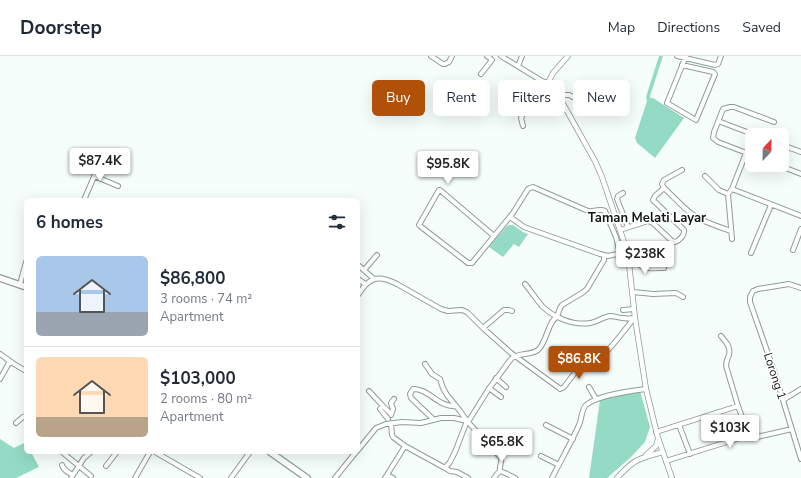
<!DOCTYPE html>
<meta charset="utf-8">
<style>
:root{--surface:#fff;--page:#f6f6f7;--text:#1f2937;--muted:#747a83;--line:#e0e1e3;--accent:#b15109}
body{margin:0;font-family:"Nunito Sans",sans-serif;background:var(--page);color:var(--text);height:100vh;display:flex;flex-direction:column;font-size:15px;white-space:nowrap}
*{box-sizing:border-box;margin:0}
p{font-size:13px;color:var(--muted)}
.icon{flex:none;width:22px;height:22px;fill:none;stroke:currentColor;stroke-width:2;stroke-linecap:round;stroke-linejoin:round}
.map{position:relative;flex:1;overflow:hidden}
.drawer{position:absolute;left:24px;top:142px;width:336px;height:256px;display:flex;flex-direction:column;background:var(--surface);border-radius:6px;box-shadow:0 4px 16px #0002}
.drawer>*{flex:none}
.guide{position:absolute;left:372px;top:24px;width:369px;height:36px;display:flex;gap:8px}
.needle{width:26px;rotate:22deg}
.fabs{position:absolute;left:745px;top:72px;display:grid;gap:8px}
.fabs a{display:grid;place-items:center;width:44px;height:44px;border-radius:6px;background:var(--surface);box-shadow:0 4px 16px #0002;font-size:20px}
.price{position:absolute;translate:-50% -34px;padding:0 9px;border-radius:4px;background:#fff;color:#222;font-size:13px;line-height:26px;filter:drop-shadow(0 1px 2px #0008)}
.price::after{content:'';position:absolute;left:50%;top:24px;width:12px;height:9px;margin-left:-6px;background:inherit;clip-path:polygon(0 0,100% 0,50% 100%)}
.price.active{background:var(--accent);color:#fff}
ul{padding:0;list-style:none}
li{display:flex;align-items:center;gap:12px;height:100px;padding:0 12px}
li+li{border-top:1px solid var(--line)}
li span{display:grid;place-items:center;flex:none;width:112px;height:80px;border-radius:6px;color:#555}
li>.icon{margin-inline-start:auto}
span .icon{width:48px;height:48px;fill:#fffc;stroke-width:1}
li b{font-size:17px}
h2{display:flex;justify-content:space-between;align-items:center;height:48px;padding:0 12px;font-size:17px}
.tag{padding:0 14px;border-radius:6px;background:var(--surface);box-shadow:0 4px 16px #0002;font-size:14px;line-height:36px}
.tag.active{background:var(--accent);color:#fff}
header{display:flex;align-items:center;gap:24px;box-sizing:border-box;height:56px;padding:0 20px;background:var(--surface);border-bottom:1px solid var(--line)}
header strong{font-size:19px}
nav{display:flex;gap:22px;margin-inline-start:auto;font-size:14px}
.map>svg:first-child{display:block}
.green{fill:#94dac4}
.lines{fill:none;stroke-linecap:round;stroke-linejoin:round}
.minor-casing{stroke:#8e9d97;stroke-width:6}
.tertiary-casing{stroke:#8e9d97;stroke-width:6}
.secondary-casing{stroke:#8e9d97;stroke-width:8}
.minor{stroke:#fff;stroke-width:4}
.tertiary{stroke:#fff;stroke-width:4.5}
.secondary{stroke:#fff;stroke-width:5.5}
.labels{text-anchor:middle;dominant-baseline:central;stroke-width:3.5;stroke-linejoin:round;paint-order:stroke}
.street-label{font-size:12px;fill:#121816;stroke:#fff}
.neighbourhood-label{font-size:13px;font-weight:bold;fill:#121816;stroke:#fff}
</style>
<header>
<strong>Doorstep</strong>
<nav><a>Map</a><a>Directions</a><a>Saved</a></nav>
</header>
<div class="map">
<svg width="801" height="422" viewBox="0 0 801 422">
<rect width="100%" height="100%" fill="#f5fefb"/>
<path class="green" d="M659,0H663L650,40V42H653L684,62L655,102L637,87L635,82L647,45L646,41Z
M509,169H513L523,176L528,178L519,191L514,188L503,201L489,191L506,171Z
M640,335L650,371L645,386L631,401L607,422H589L600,344L618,339Z
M0,383L14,392L26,386V396H31L39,411L16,422H0Z"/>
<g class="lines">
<g class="minor-casing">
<path id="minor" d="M431,0L443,8H445L449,6L452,0
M501,0L542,25L548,27
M677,0L715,9L718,8L721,0
M682,9L713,16L715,18L696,64L667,47L686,0
M518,10L522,0
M481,18L492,4L491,3L487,0
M559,43L564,39H569L593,51
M718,65L755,79
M523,70L521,62L529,48L532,46L549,53L562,46
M782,89L801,96
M752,99L718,86L713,82L714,76L723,53L730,51H734L774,66
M778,109L801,118
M682,114L664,124L662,128L664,132C674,141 685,154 696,161C707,167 719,171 731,175
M94,120L118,130
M705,120L719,134L728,138
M732,133L801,160
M623,137L618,140L617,143L628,171
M84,144L102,102
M510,161L524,171L600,198L608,200L622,197
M620,174L648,165L653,167L672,185L675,186C679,185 685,179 684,174L653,144L655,140L664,132
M494,180L440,134H439L419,169L420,170L468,207H472L513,157L528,133L530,132L533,131L588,155C594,156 600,152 605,155L616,181L620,198
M732,183L728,138L732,133L746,97
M793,194L801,173
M751,197L771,149
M637,206C642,214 655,212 664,212
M629,208L636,207L646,201L660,196
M358,209L374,223
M364,214L377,199
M358,223L365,228
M20,228L26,206
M525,228C531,235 536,243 542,250C553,261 573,270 590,267C597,266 603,261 610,260C615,260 619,262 623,262C627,263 631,262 635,262
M801,232L789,228L758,233L753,235L750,241V246L774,315L801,403
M633,236L653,238L676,237L683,241
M358,239C369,221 378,218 397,228L441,253L448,255L462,254L467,256L483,272L511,297L559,332L560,333L564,331L580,310H581L588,311C601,306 625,274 634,262
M623,254L634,253
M483,272L504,254H509L512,255
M721,280C726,286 731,291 729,299C727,303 726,306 726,310L738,350L749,380
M0,298L14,308L26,315
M425,308L432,318L440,323L443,332L447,339L460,355L467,365L501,402C502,406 499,411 500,415
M496,322L506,331
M0,323L10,305
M589,331L596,343
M489,332L501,341
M369,335L383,350
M783,344L801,333
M718,356L728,385
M391,359L393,353L391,347L394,343
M388,363L380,353L383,350L391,358
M433,363L411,342L410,338L413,333C428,332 439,352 456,350
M468,366L488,334L511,303C518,296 530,300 538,294C547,286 548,265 557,261L560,252L562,249L582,237L587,233L604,204V199
M16,367L23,361L26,360
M391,367L392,379L393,381L405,390L445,412L450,406L455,396L467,365
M546,369L573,383
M679,369L690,398
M656,376L738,350
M358,394L376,372L386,368L402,366L421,367L441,362H454L467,365
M62,396L91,420
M155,396L200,422
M541,400L559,409
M666,405L746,380L757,381L792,373
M62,409C64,415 68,416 73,419
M106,410L117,396
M445,412L450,415L457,416L468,422
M387,419L393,422
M71,422L84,402L91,396
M135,422L150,396
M231,422L250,396
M335,422L356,396
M385,422L405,390
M494,422L497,418L500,415L505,417L515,422
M552,422C561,404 571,387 579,369C582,363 581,354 586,349C598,339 630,335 646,333"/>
</g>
<g class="tertiary-casing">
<path id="tertiary" d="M568,0L553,17L548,27L551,32L562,46L595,105L602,121L624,186L629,208L635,262L646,333L658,382L672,422
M646,399L656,390L658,383
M617,422C633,404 639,402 663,396"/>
</g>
<g class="secondary-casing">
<path id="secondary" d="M0,222L26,231
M270,396L307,422"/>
</g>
<use href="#minor" class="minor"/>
<use href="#tertiary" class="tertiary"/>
<use href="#secondary" class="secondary"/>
</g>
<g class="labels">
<g class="street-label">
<text transform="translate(775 320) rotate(72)">Lorong 1</text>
</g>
<g class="neighbourhood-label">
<text x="647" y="162">Taman Melati Layar</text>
</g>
</g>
</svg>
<div class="fabs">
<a><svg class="needle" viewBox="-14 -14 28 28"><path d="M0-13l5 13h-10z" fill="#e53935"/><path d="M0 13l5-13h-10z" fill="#747a83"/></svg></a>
</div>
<b class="price" style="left:100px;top:126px">$87.4K</b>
<b class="price" style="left:448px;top:129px">$95.8K</b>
<b class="price" style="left:645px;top:219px">$238K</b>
<b class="price active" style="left:579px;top:324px">$86.8K</b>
<b class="price" style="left:730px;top:393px">$103K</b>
<b class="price" style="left:502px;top:407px">$65.8K</b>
<div class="guide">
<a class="tag active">Buy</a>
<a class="tag">Rent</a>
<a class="tag">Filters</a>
<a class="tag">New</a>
</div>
<section class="drawer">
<h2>6 homes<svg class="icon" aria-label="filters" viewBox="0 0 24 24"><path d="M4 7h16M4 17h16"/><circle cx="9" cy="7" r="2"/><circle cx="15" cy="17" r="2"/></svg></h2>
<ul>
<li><span style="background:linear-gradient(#a9c7e8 70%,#9aa5b1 0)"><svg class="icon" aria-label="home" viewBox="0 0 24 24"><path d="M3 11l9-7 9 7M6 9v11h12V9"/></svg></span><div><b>$86,800</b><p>3 rooms · 74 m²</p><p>Apartment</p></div></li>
<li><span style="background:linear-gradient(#ffd9b3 75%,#b9a48a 0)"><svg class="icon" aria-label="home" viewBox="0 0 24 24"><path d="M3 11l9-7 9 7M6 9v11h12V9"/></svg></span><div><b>$103,000</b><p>2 rooms · 80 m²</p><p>Apartment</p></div></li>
</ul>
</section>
</div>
